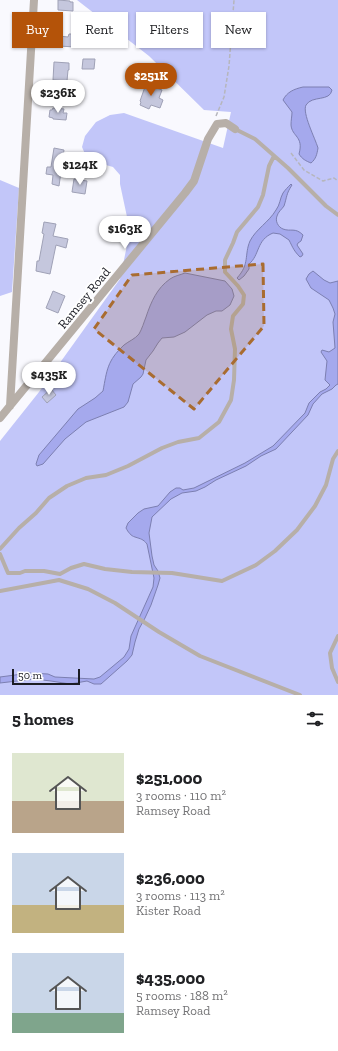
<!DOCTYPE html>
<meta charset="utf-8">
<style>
:root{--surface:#fff;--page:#f2f2f2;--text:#202124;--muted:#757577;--accent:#b45309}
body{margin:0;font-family:"Zilla Slab",serif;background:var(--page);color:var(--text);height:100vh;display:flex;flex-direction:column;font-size:15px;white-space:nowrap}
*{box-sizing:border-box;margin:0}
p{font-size:13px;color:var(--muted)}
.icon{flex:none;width:22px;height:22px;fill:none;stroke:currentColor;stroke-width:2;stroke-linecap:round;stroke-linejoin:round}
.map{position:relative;height:695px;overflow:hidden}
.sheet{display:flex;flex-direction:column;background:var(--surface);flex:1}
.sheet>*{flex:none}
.top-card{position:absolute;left:12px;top:12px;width:314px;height:36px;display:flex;gap:8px}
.scale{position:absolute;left:12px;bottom:10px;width:68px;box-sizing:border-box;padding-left:4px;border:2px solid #1b1c24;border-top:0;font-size:11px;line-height:14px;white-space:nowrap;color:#1b1c24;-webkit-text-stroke:3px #fff;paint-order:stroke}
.price{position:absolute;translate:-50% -34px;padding:0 9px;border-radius:14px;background:#fff;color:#222;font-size:13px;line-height:26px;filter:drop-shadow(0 1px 2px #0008)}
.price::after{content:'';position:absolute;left:50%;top:24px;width:12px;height:9px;margin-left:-6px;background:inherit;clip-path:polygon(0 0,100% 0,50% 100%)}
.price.selected{background:var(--accent);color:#fff}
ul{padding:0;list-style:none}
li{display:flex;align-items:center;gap:12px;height:100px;padding:0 12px}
li span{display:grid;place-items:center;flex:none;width:112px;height:80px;border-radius:0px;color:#555}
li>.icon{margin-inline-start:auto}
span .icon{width:48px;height:48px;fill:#fffc;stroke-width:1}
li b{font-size:17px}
h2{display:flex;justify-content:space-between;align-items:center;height:48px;padding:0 12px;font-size:17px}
.tag{padding:0 14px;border-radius:0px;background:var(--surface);box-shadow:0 1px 3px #0004;font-size:14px;line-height:36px}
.tag.selected{background:var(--accent);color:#fff}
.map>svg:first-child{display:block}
.green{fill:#c2c6f9}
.water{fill:#a5a9ed;stroke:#7c7fb1}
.building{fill:#c5c7dd;stroke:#9fa1b6}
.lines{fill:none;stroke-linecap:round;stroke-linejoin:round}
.path{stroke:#b6b6bc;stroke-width:1.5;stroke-dasharray:4 2;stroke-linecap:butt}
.service{stroke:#b7afa8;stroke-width:4}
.minor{stroke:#b7afa8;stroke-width:8}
.marked{fill:#a96c30;fill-opacity:0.2;stroke:#a96c30;stroke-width:3;stroke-dasharray:8 5;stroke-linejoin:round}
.labels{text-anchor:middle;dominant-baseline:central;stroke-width:4;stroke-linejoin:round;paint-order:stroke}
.street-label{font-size:13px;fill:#1b1c24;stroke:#fff}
</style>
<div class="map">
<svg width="338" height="695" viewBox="0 0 338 695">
<rect width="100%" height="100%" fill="#f9f9fe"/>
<path class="green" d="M77,0H338V695H0V441L39,392L120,279L130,231L120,184V175L113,167L95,162L85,154L82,147L85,136L96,122L110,115L124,113L223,148L231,112L204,110L149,56Z
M0,180L19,188L12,292L0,296Z"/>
<path class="water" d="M303,87H329L332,90C330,102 312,95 306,105C302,113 315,138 318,148C317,154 316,159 311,163C306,161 302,159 299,154C304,136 292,137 291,125C291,120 292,116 292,112L283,100C287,92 294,89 303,87Z
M291,184L292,185C286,194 287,197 284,206C282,209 278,212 277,216C275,221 278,227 283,229C291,232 295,227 303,235L301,241L298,243L297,245L303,254L302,256L300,257C294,251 293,248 289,240L280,234L273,233C256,240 260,255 249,264V269L244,276L239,280L237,278C250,264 244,255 250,241C256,229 269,222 276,210C280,205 280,198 283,193C285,190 288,187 291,184Z
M313,271L324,280L330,283L338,281V384L336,385L332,389L322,394L313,404L308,415L276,449L261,456L246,466L216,480L205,487L196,491L182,493L171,499L152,517L149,533L152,556L154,565L158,571L160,578L158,585L151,605L145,618L139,629L135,642L132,655L127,661L101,684H94L87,681L70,684L51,681L34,679L0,683V677L15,675L29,673L48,674L55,677L94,679L100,677L124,657L129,649L131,636L153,587L154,578L147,544C143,539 141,539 135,537C131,536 128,532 126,528L128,523L138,513L144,509L158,506L170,492L176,488H180L183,490L194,488L245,463L273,446L305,413L309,403L320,392L326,389L330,385L325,380L327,361L321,352L322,350L329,352L335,348L333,322L335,314L333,308L329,300L311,288L306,279L309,274Z
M185,273L225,281L232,289L234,296L230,305L222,311H216L207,315L185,332L174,337L162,338L158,343L153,351L146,360L143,374L141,377L133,384L128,402L124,407L86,422L65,439L43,464L37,466L36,464L39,455L78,409L95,398L103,391C107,370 107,361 124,345C129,341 135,339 139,334C142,329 144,322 146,317C151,302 157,288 170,279C174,276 180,275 185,273Z"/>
<path class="building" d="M58,0L70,1V2H73V11L58,10Z
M69,34H77L76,47L58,46L59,36L68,37Z
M83,59H95L94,69H82Z
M54,62L69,63V70H68L67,81L53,80Z
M146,84L162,90L159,98L163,100L160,108L151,105L149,109L140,105L141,102L140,101Z
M53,108L64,109L63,113H67L66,120L53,119V118L49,117L50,110H52Z
M54,148L64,150L59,186L52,184L53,175L46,174L47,167H51Z
M74,179L87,181L85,194L72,192Z
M44,222L56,224L53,236L68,239L66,248L56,245L50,274L36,271L37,261H39L44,234L42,233Z
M53,291L65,296L58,313L46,308Z
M51,389L56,395L47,403L42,397Z"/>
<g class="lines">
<path class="path" d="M216,116L224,97L229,66L234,0
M291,153L304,170L323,181L334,178L338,181"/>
<path class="service" d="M235,129L255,139L288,168L326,206L338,215
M0,549L19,528L36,513L49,498L67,486L86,478L106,475L128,466L162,448L178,442L199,438L219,422L231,400L234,380L235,349L231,329L233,316L243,304L244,295L238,286L225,272V260L233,243L237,232L258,207L263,195L269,166L274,156
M0,554L8,573H20L25,571H44L60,574L71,568L84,564L105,569L132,572L172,573L222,581L256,565L275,551L297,530L315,506L326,485L333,459L338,451
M0,591L59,580L88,589L115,603L159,632L200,656L300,695
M338,636L330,653L332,668L338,682"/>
<path class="minor" d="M10,406L34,0
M0,418L185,193L194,181L208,139L217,124L226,123L235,129"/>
</g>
<path class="marked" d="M263,264L264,326L194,409L94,329L132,275Z"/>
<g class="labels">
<g class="street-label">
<text transform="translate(84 298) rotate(-51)">Ramsey Road</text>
</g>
</g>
</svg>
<div class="scale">50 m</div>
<b class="price selected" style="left:151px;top:97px">$251K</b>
<b class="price" style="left:58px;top:114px">$236K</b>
<b class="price" style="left:80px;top:186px">$124K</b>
<b class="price" style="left:125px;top:250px">$163K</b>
<b class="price" style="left:49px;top:396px">$435K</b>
<div class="top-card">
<a class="tag selected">Buy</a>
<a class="tag">Rent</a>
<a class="tag">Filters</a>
<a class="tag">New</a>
</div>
</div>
<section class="sheet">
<h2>5 homes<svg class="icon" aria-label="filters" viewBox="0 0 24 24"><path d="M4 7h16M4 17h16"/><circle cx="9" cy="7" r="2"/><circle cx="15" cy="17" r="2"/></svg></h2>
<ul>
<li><span style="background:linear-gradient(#dfe7d0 60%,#b9a48a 0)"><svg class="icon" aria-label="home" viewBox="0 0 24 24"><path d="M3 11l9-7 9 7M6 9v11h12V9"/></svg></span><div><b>$251,000</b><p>3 rooms · 110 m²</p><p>Ramsey Road</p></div></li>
<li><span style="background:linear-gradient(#c9d6e8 65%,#c2b280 0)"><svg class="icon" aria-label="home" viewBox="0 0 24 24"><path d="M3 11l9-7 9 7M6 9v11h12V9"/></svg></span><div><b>$236,000</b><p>3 rooms · 113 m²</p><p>Kister Road</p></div></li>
<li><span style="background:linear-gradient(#c9d6e8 75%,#7fa58c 0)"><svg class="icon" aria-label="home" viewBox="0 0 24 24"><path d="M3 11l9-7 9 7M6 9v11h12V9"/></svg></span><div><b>$435,000</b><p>5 rooms · 188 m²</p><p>Ramsey Road</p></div></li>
</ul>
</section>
